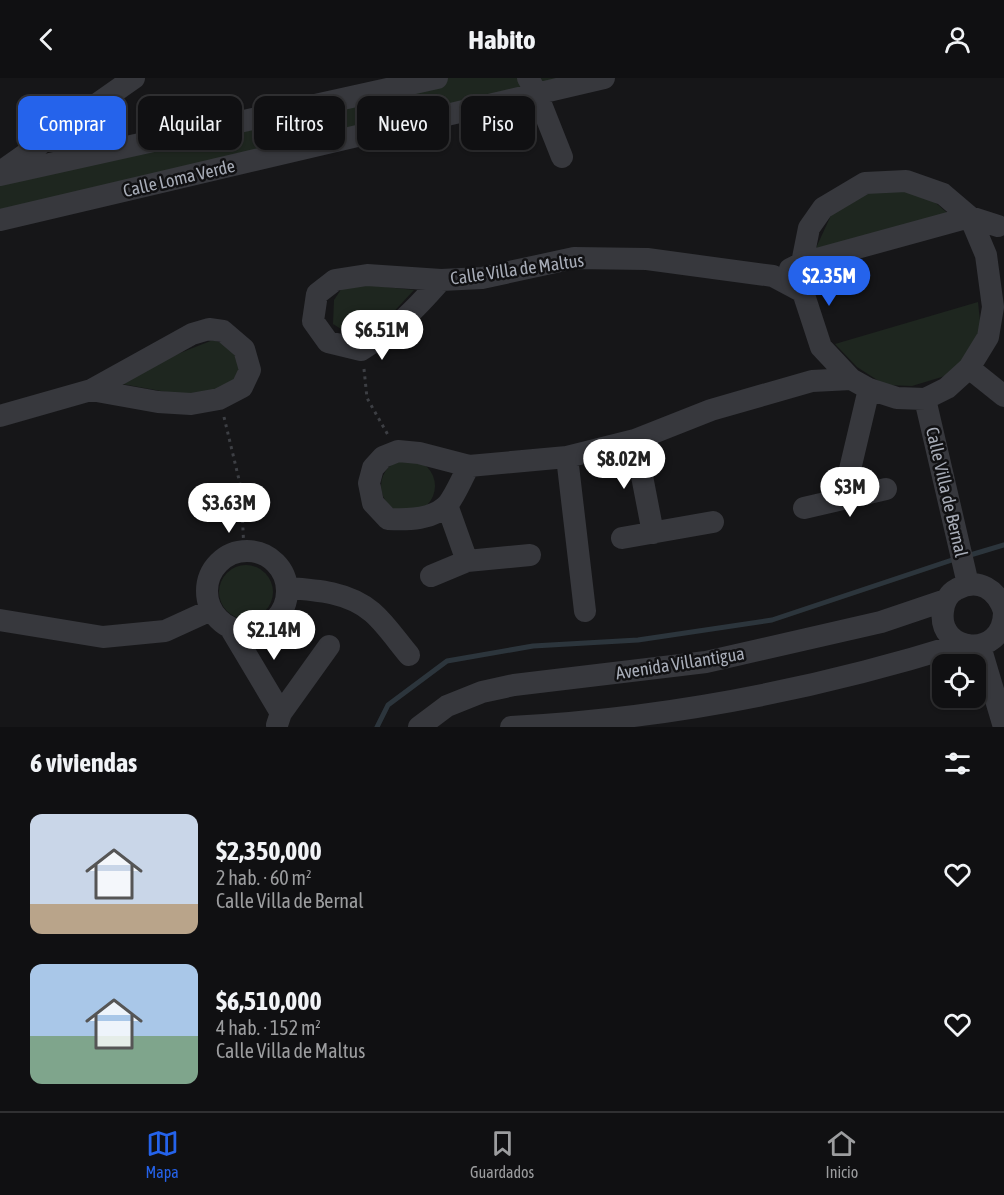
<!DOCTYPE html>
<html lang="es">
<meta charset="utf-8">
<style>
:root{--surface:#101012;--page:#19191b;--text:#f1f3f6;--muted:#9c9d9f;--line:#303032;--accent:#2563eb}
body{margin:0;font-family:"Asap Condensed",sans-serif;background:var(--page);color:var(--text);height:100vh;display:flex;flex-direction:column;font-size:22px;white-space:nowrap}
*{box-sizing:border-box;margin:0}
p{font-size:20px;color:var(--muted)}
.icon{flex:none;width:33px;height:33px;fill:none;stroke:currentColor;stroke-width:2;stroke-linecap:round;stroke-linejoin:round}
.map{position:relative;height:649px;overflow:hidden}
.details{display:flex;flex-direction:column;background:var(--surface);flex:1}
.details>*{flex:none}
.hud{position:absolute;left:18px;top:18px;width:600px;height:54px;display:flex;gap:12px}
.fabs{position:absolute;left:932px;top:576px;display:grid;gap:12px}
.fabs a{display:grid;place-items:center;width:54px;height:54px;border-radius:12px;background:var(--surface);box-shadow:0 2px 4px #0004,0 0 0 2px var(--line);font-size:30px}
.price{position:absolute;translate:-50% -51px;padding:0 14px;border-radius:21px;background:#fff;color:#222;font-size:20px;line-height:39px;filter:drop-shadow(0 2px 3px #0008)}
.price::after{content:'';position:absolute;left:50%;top:36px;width:18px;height:14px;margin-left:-9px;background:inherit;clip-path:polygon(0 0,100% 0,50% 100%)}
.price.current{background:var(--accent);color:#fff}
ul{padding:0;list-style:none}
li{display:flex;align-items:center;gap:18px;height:150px;padding:0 30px}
li span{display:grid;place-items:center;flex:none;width:168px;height:120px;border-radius:12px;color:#555}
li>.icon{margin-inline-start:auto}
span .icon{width:72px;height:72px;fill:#fffc;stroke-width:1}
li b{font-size:26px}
h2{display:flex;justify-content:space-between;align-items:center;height:72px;padding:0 30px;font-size:26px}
.tag{padding:0 21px;border-radius:12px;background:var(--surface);box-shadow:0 2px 4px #0004,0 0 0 2px var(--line);font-size:21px;line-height:54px}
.tag.current{background:var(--accent);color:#fff}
header{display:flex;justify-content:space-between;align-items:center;height:78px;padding:0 30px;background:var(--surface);font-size:27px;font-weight:700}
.dock{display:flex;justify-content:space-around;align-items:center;height:84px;border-top:2px solid var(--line);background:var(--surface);font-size:16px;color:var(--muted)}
.dock a{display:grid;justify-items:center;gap:3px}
.dock .current{color:var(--accent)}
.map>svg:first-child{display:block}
.green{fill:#1e261f}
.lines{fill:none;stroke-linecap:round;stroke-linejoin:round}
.stream{stroke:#2c353c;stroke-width:5}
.path{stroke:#3d3f44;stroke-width:3;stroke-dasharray:3 4.5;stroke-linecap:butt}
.street{stroke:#37383d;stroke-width:22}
.labels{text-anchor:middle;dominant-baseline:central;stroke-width:5;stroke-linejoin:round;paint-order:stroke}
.street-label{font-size:18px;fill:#a8adb8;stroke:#111113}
</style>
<header><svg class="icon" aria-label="back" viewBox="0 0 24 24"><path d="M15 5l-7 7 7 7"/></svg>Habito<svg class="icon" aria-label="person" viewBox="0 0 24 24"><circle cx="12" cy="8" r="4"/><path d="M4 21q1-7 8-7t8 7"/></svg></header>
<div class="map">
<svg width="1004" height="649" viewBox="0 0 1004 649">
<rect width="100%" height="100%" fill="#161618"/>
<path class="green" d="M422,0H604L0,142V97Z
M906,110L930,120L951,138L815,172L833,133L869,111Z
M367,207L414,212L374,255L349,256L333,246L334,222L342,210Z
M978,224L981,252L969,276L945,298L912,308L885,307L857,289L835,266Z
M213,262L235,269L241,299L215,314L189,318L122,306L170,279Z
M381 408a27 27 0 1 1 54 0a27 27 0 1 1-54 0Z
M219 514a27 27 0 1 1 54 0a27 27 0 1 1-54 0Z"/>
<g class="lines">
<path class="stream" d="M967,478L1004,467
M377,649L388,627L447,583L533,568L638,562L772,542L955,481"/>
<path class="path" d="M364,291L367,320L388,357
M224,339L241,410L244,473"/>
<path class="street" d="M528,0L537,16L562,79
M3,92L134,0
M0,97L437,0
M906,103L943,116L970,139L986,177L993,229L988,259L969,290L947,310L925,321L897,320L869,311L851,301L821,269L803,214L802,185L809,150L823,130L865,105Z
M0,142L604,0
M790,191L802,185L970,139L998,148
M441,202C414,233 397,250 361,272L328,264L313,243L317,216L335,202L367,197L441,202L482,200L574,180L647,181L773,198L803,214
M969,290L1004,318
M925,321L968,506
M0,338L91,312L192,256L209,251L223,253L244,271L250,292L242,309L219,321L191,326L158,324L91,312
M635,362L653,455
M567,379L585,533
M469,388C462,400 456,416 448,426C434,442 407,442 388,441L373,425L369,405L373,390L383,379L398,373L419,375L469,388L567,379L635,362L711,332L812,303L851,301
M843,421L869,311
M447,427L467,483
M804,430L886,411
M622,460L713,444
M207 513a40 40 0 1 1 80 0a40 40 0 1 1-80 0Z
M431,498L467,483L530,477
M287,510C317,512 348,514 372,534C386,546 397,563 409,577
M1004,533C997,512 979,499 957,511C949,515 944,524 943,533C937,575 1003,582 1004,535
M0,542L103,559L165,553L211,532
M231,551L281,635
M980,568L1004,649
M277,647L281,635L329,568
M419,649L447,628L482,614L514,607L706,584L881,544L946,522
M511,649C662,641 817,611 961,566"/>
</g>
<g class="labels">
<g class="street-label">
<text transform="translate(179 100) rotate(-13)">Calle Loma Verde</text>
<text transform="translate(517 191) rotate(-8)">Calle Villa de Maltus</text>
<text transform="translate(947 414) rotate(77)">Calle Villa de Bernal</text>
<text transform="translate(680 585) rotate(-9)">Avenida Villantigua</text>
</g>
</g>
</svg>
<div class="fabs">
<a><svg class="icon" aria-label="locate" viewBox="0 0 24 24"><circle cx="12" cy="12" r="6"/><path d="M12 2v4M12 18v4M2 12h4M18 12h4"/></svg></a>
</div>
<b class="price current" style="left:829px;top:229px">$2.35M</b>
<b class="price" style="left:382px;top:283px">$6.51M</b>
<b class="price" style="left:624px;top:412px">$8.02M</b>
<b class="price" style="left:850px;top:440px">$3M</b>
<b class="price" style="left:229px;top:456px">$3.63M</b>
<b class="price" style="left:274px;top:583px">$2.14M</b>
<div class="hud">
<a class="tag current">Comprar</a>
<a class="tag">Alquilar</a>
<a class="tag">Filtros</a>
<a class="tag">Nuevo</a>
<a class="tag">Piso</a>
</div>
</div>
<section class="details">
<h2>6 viviendas<svg class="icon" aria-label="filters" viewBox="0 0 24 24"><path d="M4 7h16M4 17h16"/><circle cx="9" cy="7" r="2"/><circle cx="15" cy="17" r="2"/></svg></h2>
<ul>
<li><span style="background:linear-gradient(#c9d6e8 75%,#b9a48a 0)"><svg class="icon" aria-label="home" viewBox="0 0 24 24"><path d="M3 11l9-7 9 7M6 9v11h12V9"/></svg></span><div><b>$2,350,000</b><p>2 hab. · 60 m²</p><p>Calle Villa de Bernal</p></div><svg class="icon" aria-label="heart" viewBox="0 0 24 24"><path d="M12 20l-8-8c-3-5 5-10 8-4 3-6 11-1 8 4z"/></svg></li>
<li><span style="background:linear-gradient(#a9c7e8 60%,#7fa58c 0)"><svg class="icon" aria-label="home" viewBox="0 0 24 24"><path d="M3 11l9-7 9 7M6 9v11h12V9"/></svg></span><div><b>$6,510,000</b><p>4 hab. · 152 m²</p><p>Calle Villa de Maltus</p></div><svg class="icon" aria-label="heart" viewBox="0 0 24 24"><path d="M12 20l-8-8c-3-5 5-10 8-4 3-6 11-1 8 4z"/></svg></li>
</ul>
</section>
<nav class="dock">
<a class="current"><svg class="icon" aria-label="map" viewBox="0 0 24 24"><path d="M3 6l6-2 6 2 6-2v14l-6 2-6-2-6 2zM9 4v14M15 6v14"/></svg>Mapa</a>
<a><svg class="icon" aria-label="saved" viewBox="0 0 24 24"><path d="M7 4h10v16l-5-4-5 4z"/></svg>Guardados</a>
<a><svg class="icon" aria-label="home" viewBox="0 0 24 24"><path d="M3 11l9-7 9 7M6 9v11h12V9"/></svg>Inicio</a>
</nav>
